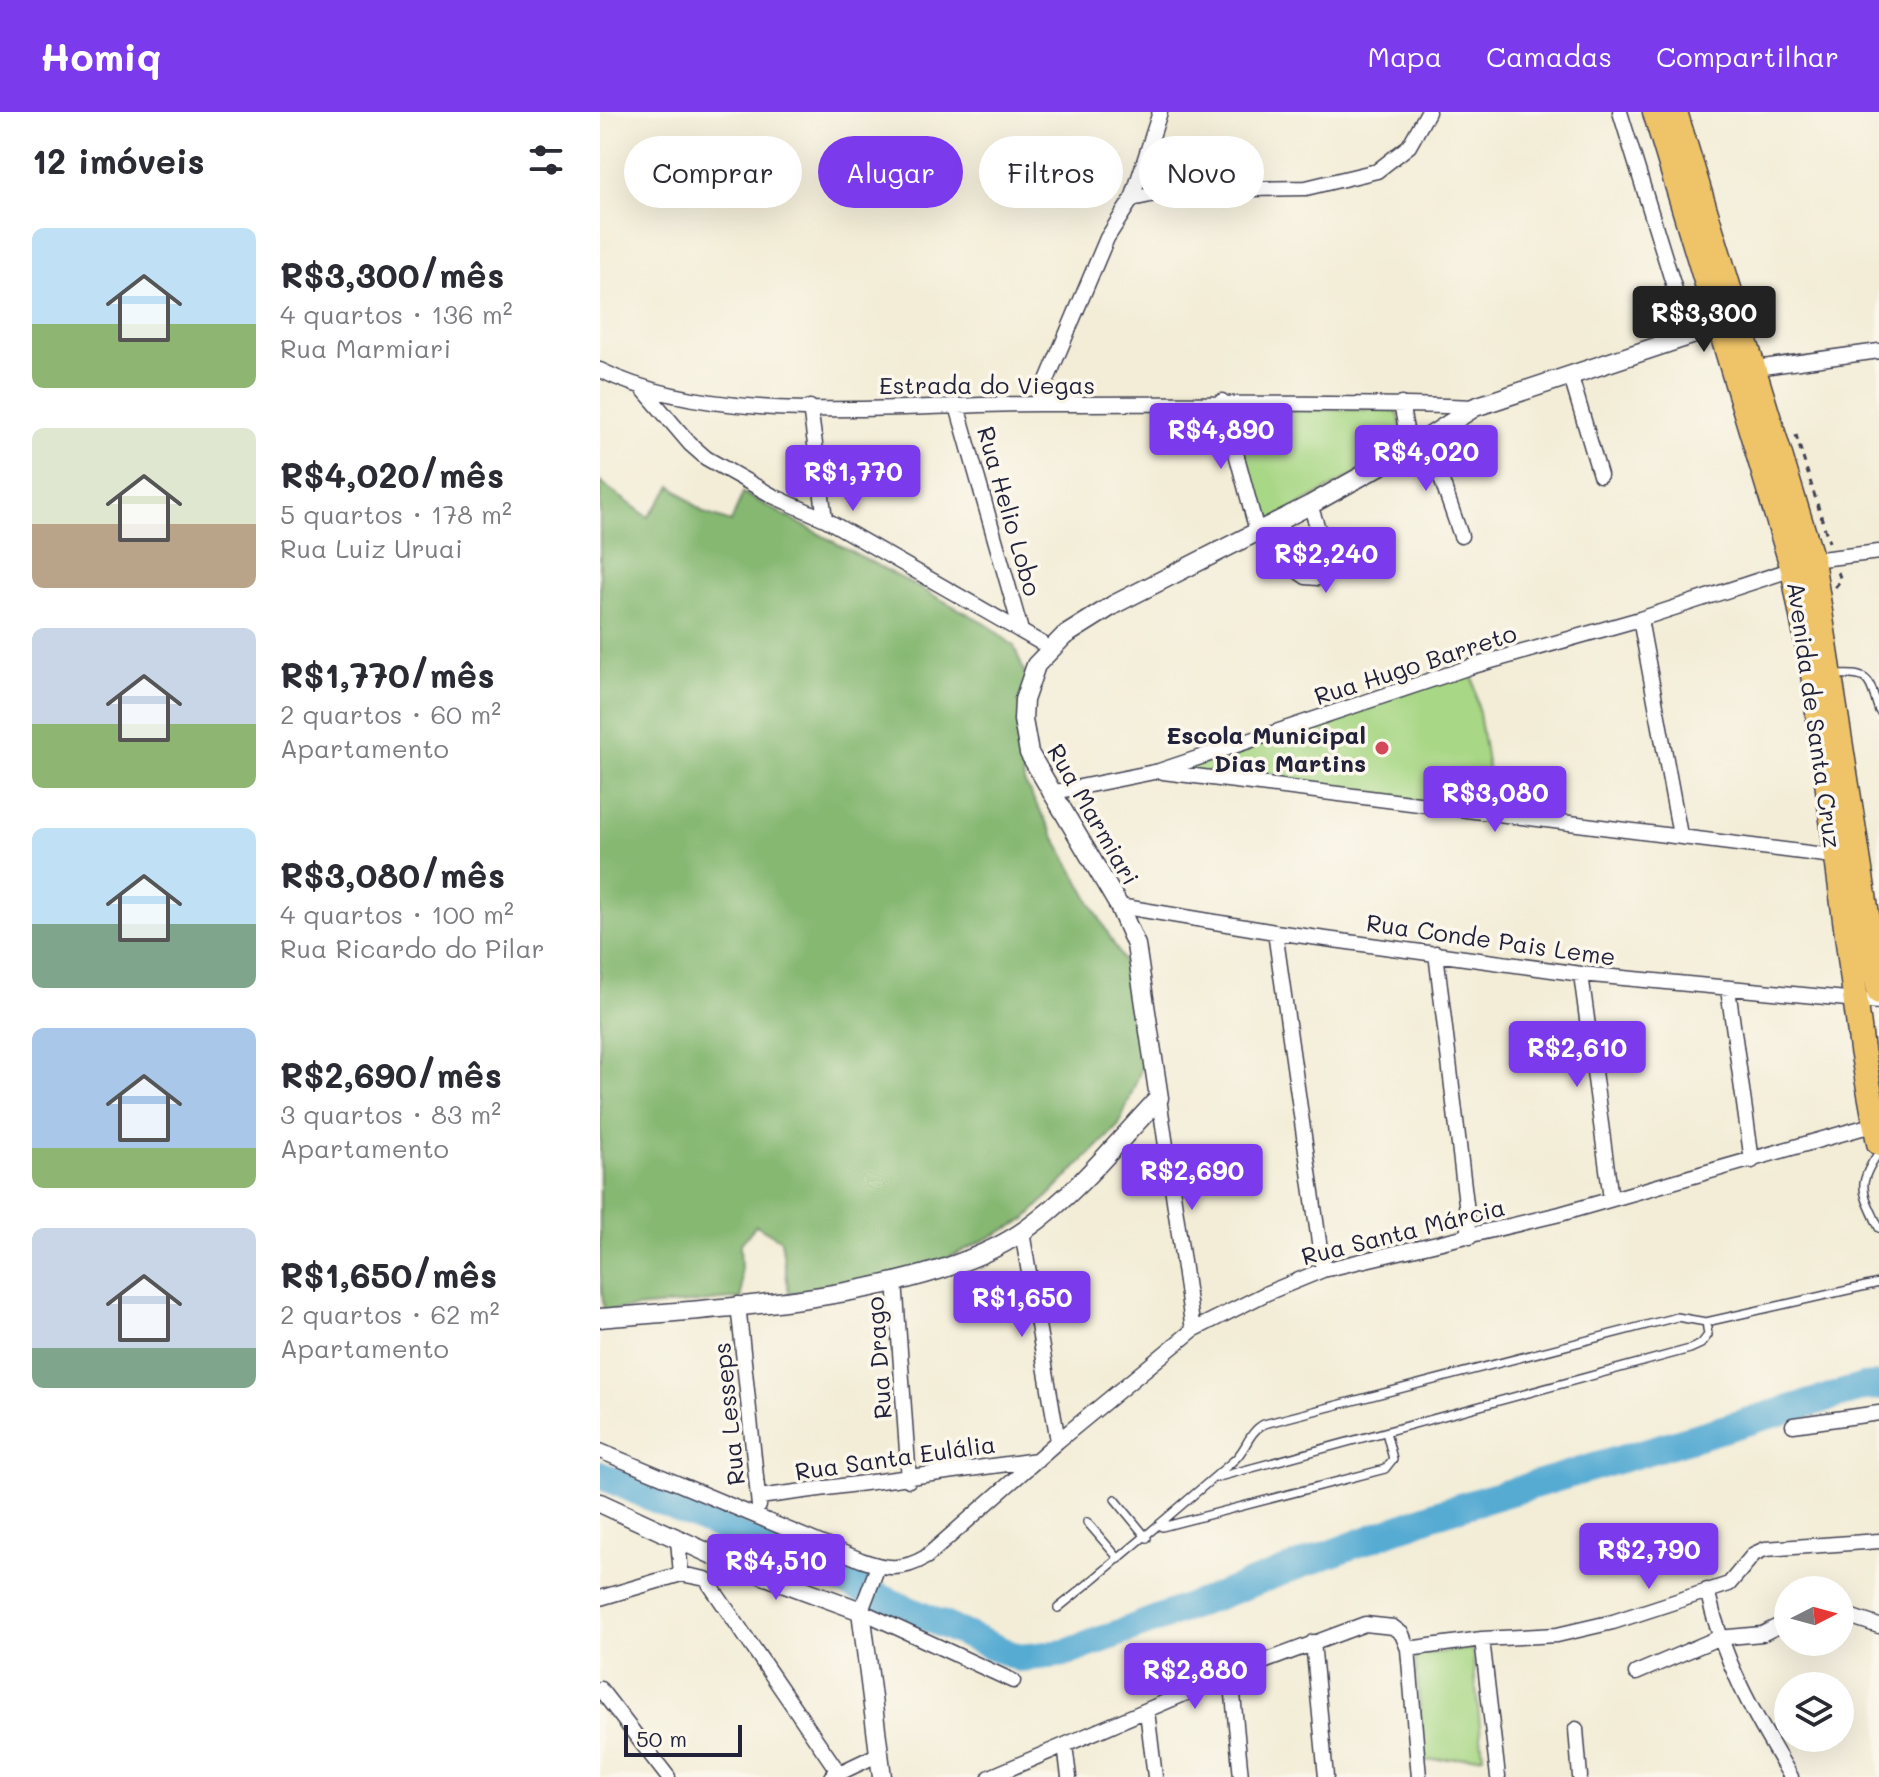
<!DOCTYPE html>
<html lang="pt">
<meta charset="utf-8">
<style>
:root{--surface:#fff;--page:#f2f2f3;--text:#2b2b33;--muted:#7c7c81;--accent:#7c3aed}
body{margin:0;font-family:Mali,sans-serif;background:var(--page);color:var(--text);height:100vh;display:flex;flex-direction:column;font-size:30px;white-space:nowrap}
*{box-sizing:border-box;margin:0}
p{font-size:26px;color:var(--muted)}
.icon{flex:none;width:44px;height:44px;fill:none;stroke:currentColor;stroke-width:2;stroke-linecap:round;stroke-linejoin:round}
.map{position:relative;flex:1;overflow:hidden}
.drawer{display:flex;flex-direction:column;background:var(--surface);width:600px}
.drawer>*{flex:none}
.guide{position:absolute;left:24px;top:24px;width:760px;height:72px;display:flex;gap:16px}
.needle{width:52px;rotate:84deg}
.fabs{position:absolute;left:1174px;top:1464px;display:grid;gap:16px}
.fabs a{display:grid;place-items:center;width:80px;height:80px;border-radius:50%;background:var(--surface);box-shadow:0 8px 32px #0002;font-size:40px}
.scale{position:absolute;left:24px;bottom:20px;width:118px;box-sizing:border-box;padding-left:8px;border:4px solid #22223b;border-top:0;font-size:22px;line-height:28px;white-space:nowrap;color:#22223b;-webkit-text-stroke:6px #fbf7ec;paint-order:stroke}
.price{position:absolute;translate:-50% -68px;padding:0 18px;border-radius:8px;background:var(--accent);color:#fff;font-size:26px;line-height:52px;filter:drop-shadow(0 2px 4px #0008)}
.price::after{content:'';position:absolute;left:50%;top:48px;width:24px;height:18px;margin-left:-12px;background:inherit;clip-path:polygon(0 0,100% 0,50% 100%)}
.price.selected{background:#222;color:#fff}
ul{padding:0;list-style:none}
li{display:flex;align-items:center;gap:24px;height:200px;padding:0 32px}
li span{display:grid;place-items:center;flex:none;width:224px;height:160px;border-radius:12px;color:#555}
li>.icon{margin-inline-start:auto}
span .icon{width:96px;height:96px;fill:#fffc;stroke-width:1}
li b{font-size:34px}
h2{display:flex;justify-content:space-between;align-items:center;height:96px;padding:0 32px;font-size:34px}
.pill{padding:0 28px;border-radius:36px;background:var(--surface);box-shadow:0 8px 32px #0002;font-size:28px;line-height:72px}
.pill.selected{background:var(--accent);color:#fff}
header{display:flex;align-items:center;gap:48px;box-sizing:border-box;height:112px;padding:0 40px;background:var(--accent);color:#fff}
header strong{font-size:38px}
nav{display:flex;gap:44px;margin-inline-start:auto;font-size:28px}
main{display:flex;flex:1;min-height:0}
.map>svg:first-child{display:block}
.green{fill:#a8d785;stroke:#657c60;stroke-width:2}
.forest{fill:#86b872;stroke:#546d56;stroke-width:2}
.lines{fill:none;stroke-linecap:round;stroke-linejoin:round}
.river{stroke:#57abd3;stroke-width:28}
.service-casing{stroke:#414052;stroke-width:10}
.minor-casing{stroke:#414052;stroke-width:17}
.tertiary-casing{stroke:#414052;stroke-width:21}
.primary-casing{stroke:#414052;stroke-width:27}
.path{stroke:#414052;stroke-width:3;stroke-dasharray:6 6;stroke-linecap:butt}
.service{stroke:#fff;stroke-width:7}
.minor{stroke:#fff;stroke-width:14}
.tertiary{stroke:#fff;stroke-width:18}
.primary{stroke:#efc469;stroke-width:24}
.poi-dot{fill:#d1495b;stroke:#fbf7ec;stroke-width:3}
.labels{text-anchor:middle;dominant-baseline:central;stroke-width:7;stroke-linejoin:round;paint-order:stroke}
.street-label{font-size:24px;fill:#22223b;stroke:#fbf7ec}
.poi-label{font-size:24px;font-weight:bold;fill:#22223b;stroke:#fbf7ec;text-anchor:end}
</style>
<header>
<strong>Homiq</strong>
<nav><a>Mapa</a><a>Camadas</a><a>Compartilhar</a></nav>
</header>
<main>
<section class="drawer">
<h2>12 imóveis<svg class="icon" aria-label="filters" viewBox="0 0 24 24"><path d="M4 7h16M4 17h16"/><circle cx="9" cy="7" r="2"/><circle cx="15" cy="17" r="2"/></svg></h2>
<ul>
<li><span style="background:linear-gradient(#bfe0f5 60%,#8fb573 0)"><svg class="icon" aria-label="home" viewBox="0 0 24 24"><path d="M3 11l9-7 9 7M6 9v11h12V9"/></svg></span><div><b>R$3,300/mês</b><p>4 quartos · 136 m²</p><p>Rua Marmiari</p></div></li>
<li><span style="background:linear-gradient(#dfe7d0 60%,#b9a48a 0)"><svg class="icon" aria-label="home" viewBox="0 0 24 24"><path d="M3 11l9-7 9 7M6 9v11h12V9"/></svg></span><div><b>R$4,020/mês</b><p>5 quartos · 178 m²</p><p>Rua Luiz Uruai</p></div></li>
<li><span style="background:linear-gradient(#c9d6e8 60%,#8fb573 0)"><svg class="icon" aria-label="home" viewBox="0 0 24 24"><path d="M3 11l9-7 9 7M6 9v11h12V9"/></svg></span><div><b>R$1,770/mês</b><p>2 quartos · 60 m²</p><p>Apartamento</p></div></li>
<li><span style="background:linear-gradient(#bfe0f5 60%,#7fa58c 0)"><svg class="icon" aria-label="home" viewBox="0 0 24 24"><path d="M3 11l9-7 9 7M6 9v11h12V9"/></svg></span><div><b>R$3,080/mês</b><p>4 quartos · 100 m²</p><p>Rua Ricardo do Pilar</p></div></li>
<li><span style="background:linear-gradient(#a9c7e8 75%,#8fb573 0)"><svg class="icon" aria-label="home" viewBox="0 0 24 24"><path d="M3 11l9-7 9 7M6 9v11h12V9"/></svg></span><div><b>R$2,690/mês</b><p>3 quartos · 83 m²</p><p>Apartamento</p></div></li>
<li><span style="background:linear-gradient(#c9d6e8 75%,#7fa58c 0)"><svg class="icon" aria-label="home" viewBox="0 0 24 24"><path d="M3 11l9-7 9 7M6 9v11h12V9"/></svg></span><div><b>R$1,650/mês</b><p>2 quartos · 62 m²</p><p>Apartamento</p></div></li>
</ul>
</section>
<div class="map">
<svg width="1279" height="1665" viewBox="0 0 1279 1665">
<rect width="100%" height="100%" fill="#fbf7ec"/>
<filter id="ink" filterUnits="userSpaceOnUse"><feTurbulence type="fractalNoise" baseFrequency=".0125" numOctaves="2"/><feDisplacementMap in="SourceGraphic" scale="16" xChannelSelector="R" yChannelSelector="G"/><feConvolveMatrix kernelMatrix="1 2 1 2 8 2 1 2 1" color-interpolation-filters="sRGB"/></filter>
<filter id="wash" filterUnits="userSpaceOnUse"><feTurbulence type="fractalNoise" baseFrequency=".006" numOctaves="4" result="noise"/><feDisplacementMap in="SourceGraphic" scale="32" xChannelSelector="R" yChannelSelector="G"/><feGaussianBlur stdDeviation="1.8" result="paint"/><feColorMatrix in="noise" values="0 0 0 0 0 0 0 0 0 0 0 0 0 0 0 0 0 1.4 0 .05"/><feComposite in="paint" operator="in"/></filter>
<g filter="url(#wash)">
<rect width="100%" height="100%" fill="#f3edd7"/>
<path class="green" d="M628,297L797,298L806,333L662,414Z
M872,559L895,699L573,657Z
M872,1537L883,1644L825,1649L815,1543Z"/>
<path class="forest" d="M0,370L48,405L72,374L104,401L131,410L143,381L385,511L414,534L427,567L418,617L424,670L531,863L544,950L519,1013L425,1108L338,1151L237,1177L189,1181L181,1128L156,1113L140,1133L142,1186L4,1199L0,1159Z"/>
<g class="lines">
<path class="river" d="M0,1363L419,1546L466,1541L836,1402L1264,1275L1279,1274"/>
</g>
</g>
<g filter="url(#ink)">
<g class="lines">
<g class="service-casing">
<path id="service" d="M1234,563C1271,561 1268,566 1279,599
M1279,1040C1255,1075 1263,1079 1279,1116
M615,1366L1090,1237L1101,1232L1108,1223L1106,1210
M515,1387L547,1426
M487,1410L519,1447
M562,1415L785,1357L793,1347L786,1320
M458,1496C518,1448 575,1399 633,1349C646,1339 648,1320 664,1312L1077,1205L1106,1210L1279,1171"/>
</g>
<g class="minor-casing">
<path id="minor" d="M1020,0L1075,178L1078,194L1074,230
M532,87L560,0
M1156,256L1279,239
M0,258C118,317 306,292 438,292C584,292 729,290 875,295
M971,265L1000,363
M43,277L90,332L106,346L173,384L225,407L450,536
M622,289L657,419
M437,292L507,126L532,87L573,78L706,76L777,59L809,34L828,0
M801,292L810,337
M357,294L420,515
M210,295L225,407
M827,326L861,424
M679,409L696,458L706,465L718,466L728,459V446L710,393
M1212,448L1279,440
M1040,507L1080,723
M563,660L1241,745
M450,681L559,659L870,555L1040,507L1193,457
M519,794L675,820L981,862L1279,890
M675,820L723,1158
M836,841L870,1125
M981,862L1011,1087
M1128,877L1152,1049
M559,986L593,1218
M422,1120L458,1329
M295,1168L309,1368
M138,1192L159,1394
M1193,1313L1279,1301
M0,1339L261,1448C286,1457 302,1459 326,1445L458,1329L593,1218L667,1181L723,1158L960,1102L1279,1011
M159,1385L437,1348
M78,1428L81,1462L106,1467L239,1661
M278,1454L261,1499L413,1569
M1107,1478C1124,1552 1153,1601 1191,1665
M0,1486L81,1462
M1240,1501L1279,1514
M882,1527L898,1665
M713,1530L726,1665
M808,1537L882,1527L957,1523L1013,1510L1129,1472L1154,1442L1165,1437L1279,1429
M1036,1561L1118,1526L1162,1522L1188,1509
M631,1562L641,1665
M0,1577L68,1665
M547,1599L555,1665
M976,1617L980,1665
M465,1633L469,1665
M231,1665L277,1643
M390,1665L631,1562L765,1512L793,1515L802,1522L808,1537L819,1665"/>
</g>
<g class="tertiary-casing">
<path id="tertiary" d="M0,1206C119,1196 327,1187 425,1118C477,1081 516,1032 559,986L536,833L519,794L429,641L423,608L424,588L436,553L464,524L515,492L710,393L810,337L875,295L1131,210
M0,1391L128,1450L261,1499L282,1665"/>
</g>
<g class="primary-casing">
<path id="primary" d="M1055,0L1193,457L1213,562L1262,938L1279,1031
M1075,0L1212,448L1279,880"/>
</g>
<path class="path" d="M1196,323L1229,430
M1235,475L1241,468L1238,460"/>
<use href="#service" class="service"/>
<use href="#minor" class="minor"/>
<use href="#tertiary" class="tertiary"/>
<use href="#primary" class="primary"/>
</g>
</g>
<circle class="poi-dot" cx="782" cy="636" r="8"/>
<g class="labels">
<g class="street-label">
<text x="387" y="272">Estrada do Viegas</text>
<text transform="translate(410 399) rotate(74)">Rua Helio Lobo</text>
<text transform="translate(815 552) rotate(-18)">Rua Hugo Barreto</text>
<text transform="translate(1215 603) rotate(82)">Avenida de Santa Cruz</text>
<text transform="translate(494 702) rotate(60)">Rua Marmiari</text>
<text transform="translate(891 827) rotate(8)">Rua Conde Pais Leme</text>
<text transform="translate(803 1119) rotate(-14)">Rua Santa Márcia</text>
<text transform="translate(278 1246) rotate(-94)">Rua Drago</text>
<text transform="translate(128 1302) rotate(-96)">Rua Lesseps</text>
<text transform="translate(295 1345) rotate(-8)">Rua Santa Eulália</text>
</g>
<g class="poi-label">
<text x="766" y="622">Escola Municipal<tspan x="766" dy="28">Dias Martins</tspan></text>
</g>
</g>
</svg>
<div class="fabs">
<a><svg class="needle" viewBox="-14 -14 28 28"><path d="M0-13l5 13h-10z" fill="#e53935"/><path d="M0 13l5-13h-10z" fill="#7c7c81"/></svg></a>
<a><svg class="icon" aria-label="layers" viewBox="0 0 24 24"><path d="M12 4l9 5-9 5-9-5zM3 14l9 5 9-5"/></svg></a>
</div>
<div class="scale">50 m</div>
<b class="price selected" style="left:1104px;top:242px">R$3,300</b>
<b class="price" style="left:621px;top:359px">R$4,890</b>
<b class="price" style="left:826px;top:381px">R$4,020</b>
<b class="price" style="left:253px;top:401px">R$1,770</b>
<b class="price" style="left:726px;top:483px">R$2,240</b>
<b class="price" style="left:895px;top:722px">R$3,080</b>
<b class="price" style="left:977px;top:977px">R$2,610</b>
<b class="price" style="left:592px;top:1100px">R$2,690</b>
<b class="price" style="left:422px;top:1227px">R$1,650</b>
<b class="price" style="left:1049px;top:1479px">R$2,790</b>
<b class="price" style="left:176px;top:1490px">R$4,510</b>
<b class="price" style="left:595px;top:1599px">R$2,880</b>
<div class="guide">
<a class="pill">Comprar</a>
<a class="pill selected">Alugar</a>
<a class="pill">Filtros</a>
<a class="pill">Novo</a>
</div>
</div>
</main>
